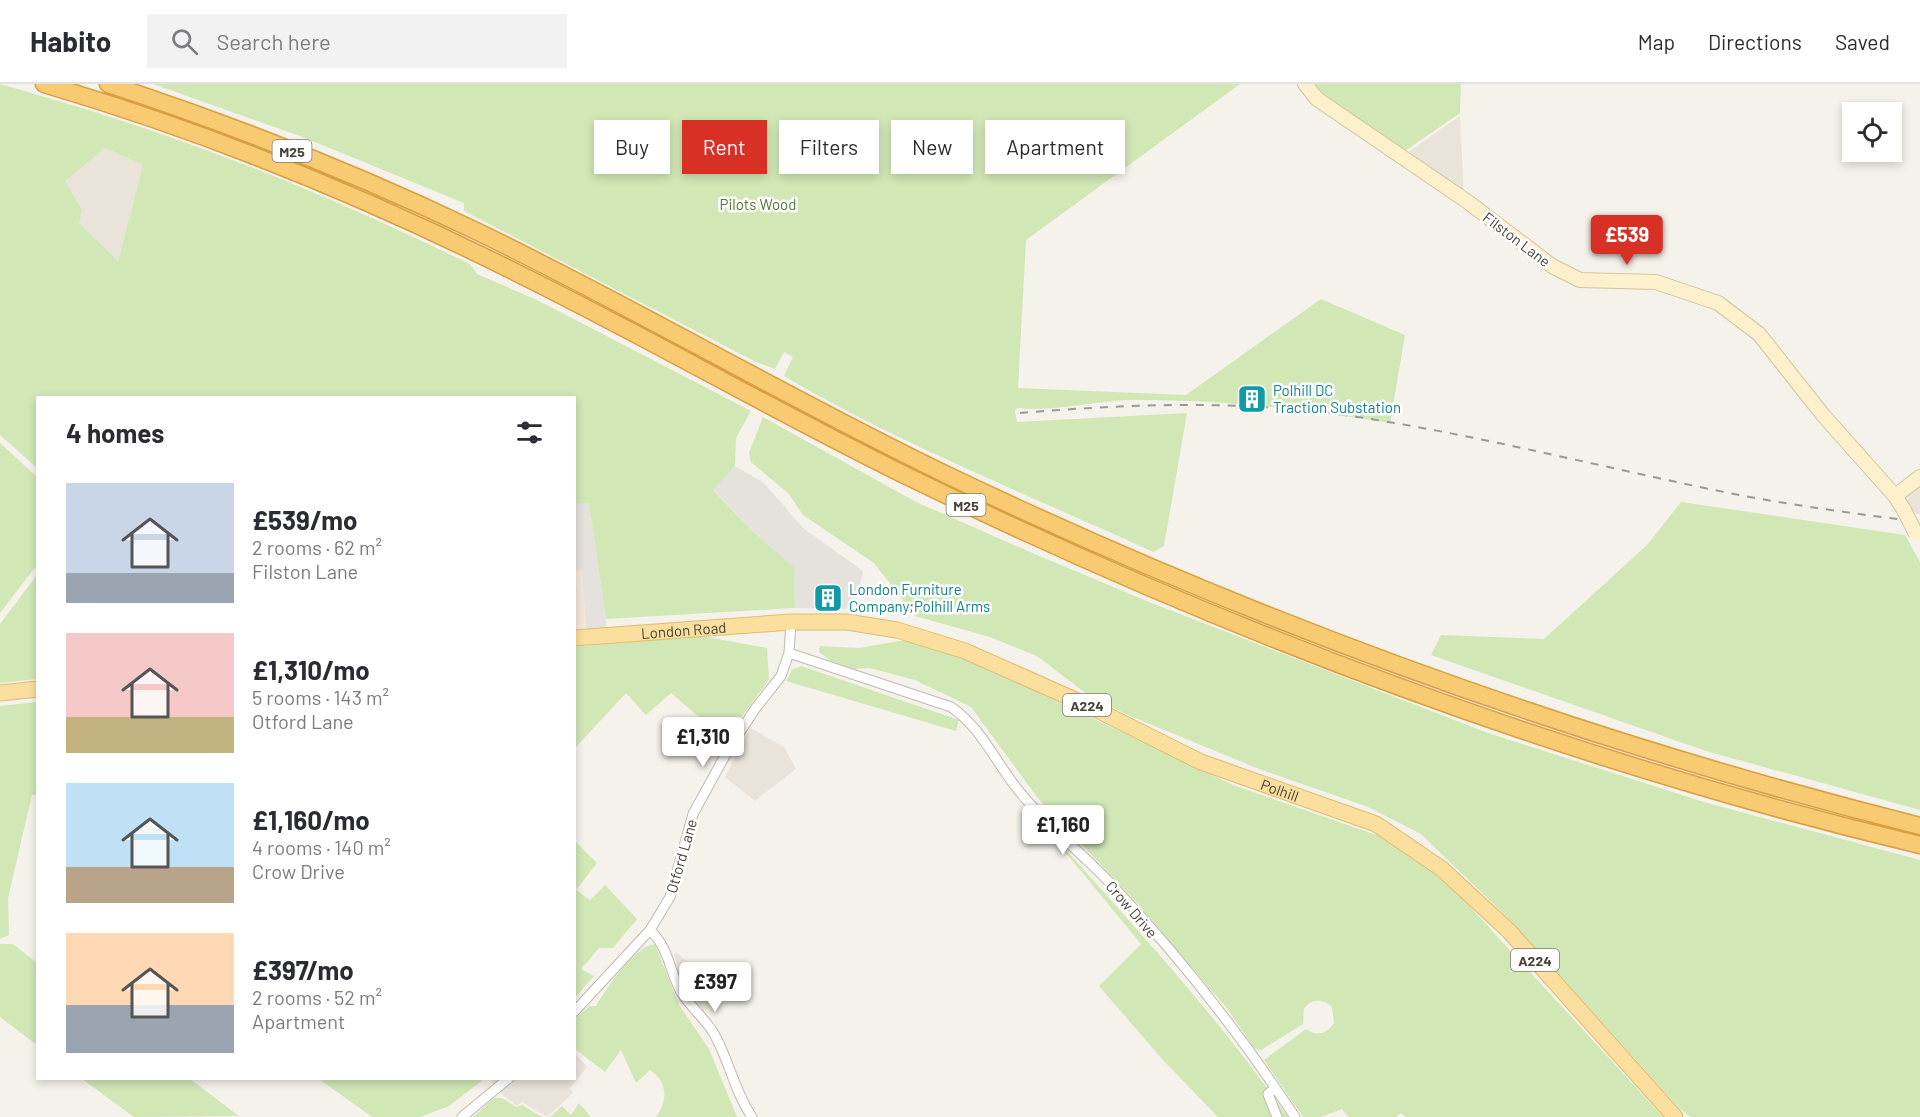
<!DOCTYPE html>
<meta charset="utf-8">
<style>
:root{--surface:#fff;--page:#f2f2f3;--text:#2b2b33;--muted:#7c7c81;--line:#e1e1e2;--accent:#d93025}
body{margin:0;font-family:Barlow,sans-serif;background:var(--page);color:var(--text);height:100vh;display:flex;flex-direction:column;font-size:22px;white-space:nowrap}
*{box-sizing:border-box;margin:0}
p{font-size:20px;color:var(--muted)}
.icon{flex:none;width:33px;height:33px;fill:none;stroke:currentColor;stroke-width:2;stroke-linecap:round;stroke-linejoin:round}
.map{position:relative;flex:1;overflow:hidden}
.sheet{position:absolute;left:36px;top:312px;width:540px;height:684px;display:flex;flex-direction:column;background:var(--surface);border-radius:0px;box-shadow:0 3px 9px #0003}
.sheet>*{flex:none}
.hud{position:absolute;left:594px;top:36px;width:570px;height:54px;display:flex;gap:12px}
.tools{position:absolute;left:1842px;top:18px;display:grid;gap:12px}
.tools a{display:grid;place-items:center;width:60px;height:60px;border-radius:0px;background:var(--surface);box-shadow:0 3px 9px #0003;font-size:30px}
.price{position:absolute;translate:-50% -51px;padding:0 14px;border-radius:6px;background:#fff;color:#222;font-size:20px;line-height:39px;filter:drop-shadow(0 2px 3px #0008)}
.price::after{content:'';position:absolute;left:50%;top:36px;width:18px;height:14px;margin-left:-9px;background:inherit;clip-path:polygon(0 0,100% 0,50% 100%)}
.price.selected{background:var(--accent);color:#fff}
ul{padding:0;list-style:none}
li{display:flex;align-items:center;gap:18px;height:150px;padding:0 30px}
li span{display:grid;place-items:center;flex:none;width:168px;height:120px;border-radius:0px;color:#555}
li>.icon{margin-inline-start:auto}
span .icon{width:72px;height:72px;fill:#fffc;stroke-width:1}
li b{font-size:26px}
h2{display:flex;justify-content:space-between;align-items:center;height:72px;padding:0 30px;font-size:26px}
.tag{padding:0 21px;border-radius:0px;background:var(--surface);box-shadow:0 3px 9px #0003;font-size:21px;line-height:54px}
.tag.selected{background:var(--accent);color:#fff}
header{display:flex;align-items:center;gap:36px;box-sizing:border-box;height:84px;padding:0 30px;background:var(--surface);border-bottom:2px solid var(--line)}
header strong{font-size:28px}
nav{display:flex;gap:33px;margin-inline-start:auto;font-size:21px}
.search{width:420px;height:54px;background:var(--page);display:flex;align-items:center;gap:15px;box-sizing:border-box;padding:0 21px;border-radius:0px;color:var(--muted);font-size:22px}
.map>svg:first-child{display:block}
.residential{fill:#e9e3d9}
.commercial{fill:#f5e8d8}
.industrial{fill:#e5e1dc}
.green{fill:#d1e7b6;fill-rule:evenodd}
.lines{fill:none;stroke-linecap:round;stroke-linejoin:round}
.street-casing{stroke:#c0b9ae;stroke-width:11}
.secondary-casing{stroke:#d3c49c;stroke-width:16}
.primary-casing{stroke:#e0bc6e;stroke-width:17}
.highway-casing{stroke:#d89f41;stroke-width:19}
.street{stroke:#fff;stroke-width:9}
.secondary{stroke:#fdf0cd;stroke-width:14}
.primary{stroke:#fadf9e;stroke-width:15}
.highway{stroke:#f8ca72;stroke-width:16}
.rail{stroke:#999;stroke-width:2;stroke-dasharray:8 8;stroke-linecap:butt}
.secondary-bridge-casing{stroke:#d3c49c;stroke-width:16;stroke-linecap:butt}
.secondary-bridge{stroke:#fdf0cd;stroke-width:14}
.labels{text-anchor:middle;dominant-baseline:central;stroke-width:5;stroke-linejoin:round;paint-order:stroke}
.shield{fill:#fff;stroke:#807b74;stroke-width:1.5}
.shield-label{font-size:14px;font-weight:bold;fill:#494239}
.park-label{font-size:15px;fill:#4b792d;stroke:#fff}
.street-label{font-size:15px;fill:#494239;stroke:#fff}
.culture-label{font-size:15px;fill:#0d838f;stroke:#fff;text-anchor:start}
</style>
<header>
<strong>Habito</strong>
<div class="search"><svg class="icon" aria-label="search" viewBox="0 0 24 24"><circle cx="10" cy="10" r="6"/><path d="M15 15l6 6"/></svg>Search here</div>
<nav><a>Map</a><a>Directions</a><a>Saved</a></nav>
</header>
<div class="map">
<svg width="1920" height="1033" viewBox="0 0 1920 1033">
<rect width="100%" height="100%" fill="#f5f2eb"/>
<path class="residential" d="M1460,32L1464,115L1404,71Z
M105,64L143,81L118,177L79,139L64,97Z
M1920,399V430H1915L1904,411Z
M750,644L784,663L796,685L755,717L725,693Z
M676,868L699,888L709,924L703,928L683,904L674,871Z
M575,969L587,983L570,1004L573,1009L547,1033L522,1018L517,1022L502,1010L490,995L574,994Z"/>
<path class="commercial" d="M582,485L586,545L575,546V486Z"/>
<path class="industrial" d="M735,382L764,399L803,444L863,487L855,525L795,524L794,483L752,447L713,405Z
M589,418L606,535V544L586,545L582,486H575L574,420Z"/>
<path class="green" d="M0,0C37,11 74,21 110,33C233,72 353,123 470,180L477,190L539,217L751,327L736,354L735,382L713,406L752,447L794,483L795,524L606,535L589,419L575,420L574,314H38L37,384L0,351ZM105,64L143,81L118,177L79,139L82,126L65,97Z
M153,0H1240L1026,156L1018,304L1186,311L1321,215L1405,251L1390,339C1305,325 1218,315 1131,316C1094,317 1055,328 1017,324L1015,327L1017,338L1187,329L1164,462L1153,468C1030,411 901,361 784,292L793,273L784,268L775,285L756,278L464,127V119L300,52Z
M1312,0H1461L1460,29L1402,69L1320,12Z
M763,333L916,418L1030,468L1149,518L1488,649L1704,718L1920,776V1033H1691L1680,1025L1512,838L1421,750L1368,723L1259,685L1128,631L1092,614L1037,572L990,553L915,532L874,479L803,431L789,410L751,378L749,369Z
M0,359L37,393V481L0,529Z
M1681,418L1905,451L1920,478V726L1706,667L1431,571L1441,551L1544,555L1647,461Z
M37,491V595L0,599V540Z
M696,551L767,564L769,596L725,655L671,609L646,631L626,609L575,664L574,563Z
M905,556L948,569L995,588L1233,701L1388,755L1452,803L1663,1033H1406L1401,1029L1396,1033H1349L1342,1025L1321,1033H1303L1264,976L1306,945C1316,953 1327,950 1334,939L1332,923C1323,914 1312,915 1304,924L1303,940L1261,966L1254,964L1229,927L1138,820L1037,713L971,623L915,596L869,584L855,585L831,577L819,568L820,562L859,564Z
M801,582L959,636L956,647L786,597L792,586Z
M37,618V711H32L8,814L9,851L0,855V622Z
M1038,735C1125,832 1213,926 1288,1033H1218L1162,975L1099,902L1141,860Z
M575,757L597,779L576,806L590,816L605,801L637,835L613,864H599L581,885L594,892L575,914Z
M0,860H13L37,879V961L0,933Z
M655,860L679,921L709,965L737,1033H656C668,1018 668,997 650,986L636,999L621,966L605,988L575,965L574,936L589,922H596C606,905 635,861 655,860Z
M82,995H190L239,1032L134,1033Z
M319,995L483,994L484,995L449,1022L420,1033H372Z
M494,1014H502L516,1023L522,1021L542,1033H473Z
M579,1019L591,1033H550L562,1022L571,1031Z"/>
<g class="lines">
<g class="street-casing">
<path id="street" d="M789,569L951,623C981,643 996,679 1019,707C1046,741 1082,769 1112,801C1179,872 1241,951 1295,1033
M650,846C669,864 669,886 681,908C690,922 704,934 713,948C729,975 734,1007 752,1033
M574,928L650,846L670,813L693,730L727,668L755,625L781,592L789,569L791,538
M1275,1004L1268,1010L1277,1033
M462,1033L509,994"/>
</g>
<g class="secondary-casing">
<path id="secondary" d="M1305,0L1317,15L1468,118L1552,182L1580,196L1656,198L1718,219L1759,250L1823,331L1895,412L1904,426
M1895,412L1920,393"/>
</g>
<g class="primary-casing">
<g id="primary">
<path id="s1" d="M574,554L791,538H847L897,546L965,567L1089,622L1201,678L1376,740L1442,785L1509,847L1675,1033"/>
<path d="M0,609L38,605"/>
</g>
</g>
<g class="highway-casing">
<path id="highway" d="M44,0C207,48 366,113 517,189C651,255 781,331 915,396C1236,552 1573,678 1920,761
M108,0C233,41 355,89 474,146C634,223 787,314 947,391C1259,540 1585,658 1920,742"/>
</g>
<use href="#street" class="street"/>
<use href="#secondary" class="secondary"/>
<use href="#primary" class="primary"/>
<use href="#highway" class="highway"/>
<path class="rail" d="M1020,329C1128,320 1237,316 1344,331C1476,350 1604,384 1734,410C1796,422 1858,430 1920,438"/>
<g class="secondary-bridge-casing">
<path id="secondary-bridge" d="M1904,426L1916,450"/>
</g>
<use href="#secondary-bridge" class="secondary-bridge"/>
</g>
<defs>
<g id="building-square" transform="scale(1.5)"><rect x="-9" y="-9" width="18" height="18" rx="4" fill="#0f9aa8" stroke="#fff"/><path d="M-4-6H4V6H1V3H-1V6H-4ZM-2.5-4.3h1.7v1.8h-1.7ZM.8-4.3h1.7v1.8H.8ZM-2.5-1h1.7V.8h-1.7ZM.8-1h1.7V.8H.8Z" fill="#fff"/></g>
</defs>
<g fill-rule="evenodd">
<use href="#building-square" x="1252" y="315"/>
<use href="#building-square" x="828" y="514"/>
</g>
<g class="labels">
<g class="shield">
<rect x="272.5" y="56" width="39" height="22" rx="4.5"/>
<rect x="946.5" y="410" width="39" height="22" rx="4.5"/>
<rect x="1063" y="610" width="48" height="22" rx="4.5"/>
<rect x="1511" y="865" width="48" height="22" rx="4.5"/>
</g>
<g class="shield-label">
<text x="292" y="67">M25</text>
<text x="966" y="421">M25</text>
<text x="1087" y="621">A224</text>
<text x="1535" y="876">A224</text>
</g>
<g class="park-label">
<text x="758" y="120">Pilots Wood</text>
</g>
<g class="street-label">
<text transform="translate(1517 155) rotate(37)">Filston Lane</text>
<text stroke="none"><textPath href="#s1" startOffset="110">London Road</textPath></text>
<text stroke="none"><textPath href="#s1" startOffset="740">Polhill</textPath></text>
<text transform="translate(681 772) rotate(-74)">Otford Lane</text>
<text transform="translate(1132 825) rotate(49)">Crow Drive</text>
</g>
<g class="culture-label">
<text x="1273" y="306">Polhill DC<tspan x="1273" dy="17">Traction Substation</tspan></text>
<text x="849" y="505">London Furniture<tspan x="849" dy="17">Company;Polhill Arms</tspan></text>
</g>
</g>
</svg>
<div class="tools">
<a><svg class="icon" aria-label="locate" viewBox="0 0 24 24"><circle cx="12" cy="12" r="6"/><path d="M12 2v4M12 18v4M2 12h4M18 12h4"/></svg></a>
</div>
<b class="price selected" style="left:1627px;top:182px">£539</b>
<b class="price" style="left:703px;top:684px">£1,310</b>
<b class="price" style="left:1063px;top:772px">£1,160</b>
<b class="price" style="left:715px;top:929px">£397</b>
<div class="hud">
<a class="tag">Buy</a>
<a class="tag selected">Rent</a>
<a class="tag">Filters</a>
<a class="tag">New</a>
<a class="tag">Apartment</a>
</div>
<section class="sheet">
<h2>4 homes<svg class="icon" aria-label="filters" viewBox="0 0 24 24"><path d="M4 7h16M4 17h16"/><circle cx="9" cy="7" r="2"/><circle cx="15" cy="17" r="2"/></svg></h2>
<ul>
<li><span style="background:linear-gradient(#c9d6e8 75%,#9aa5b1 0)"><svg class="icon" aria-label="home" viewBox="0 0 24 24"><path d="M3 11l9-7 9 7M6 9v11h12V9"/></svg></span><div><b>£539/mo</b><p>2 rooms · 62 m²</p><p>Filston Lane</p></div></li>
<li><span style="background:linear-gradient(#f6c9c9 70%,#c2b280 0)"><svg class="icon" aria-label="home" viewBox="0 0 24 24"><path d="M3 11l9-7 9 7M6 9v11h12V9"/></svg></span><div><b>£1,310/mo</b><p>5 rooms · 143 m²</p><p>Otford Lane</p></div></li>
<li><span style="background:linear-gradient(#bfe0f5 70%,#b9a48a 0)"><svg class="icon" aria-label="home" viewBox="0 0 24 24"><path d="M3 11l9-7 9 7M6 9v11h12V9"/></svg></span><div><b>£1,160/mo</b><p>4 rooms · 140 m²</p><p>Crow Drive</p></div></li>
<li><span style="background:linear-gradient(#ffd9b3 60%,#9aa5b1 0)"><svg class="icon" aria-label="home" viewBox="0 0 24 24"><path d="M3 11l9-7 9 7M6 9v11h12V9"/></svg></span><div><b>£397/mo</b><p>2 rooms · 52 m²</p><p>Apartment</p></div></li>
</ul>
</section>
</div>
